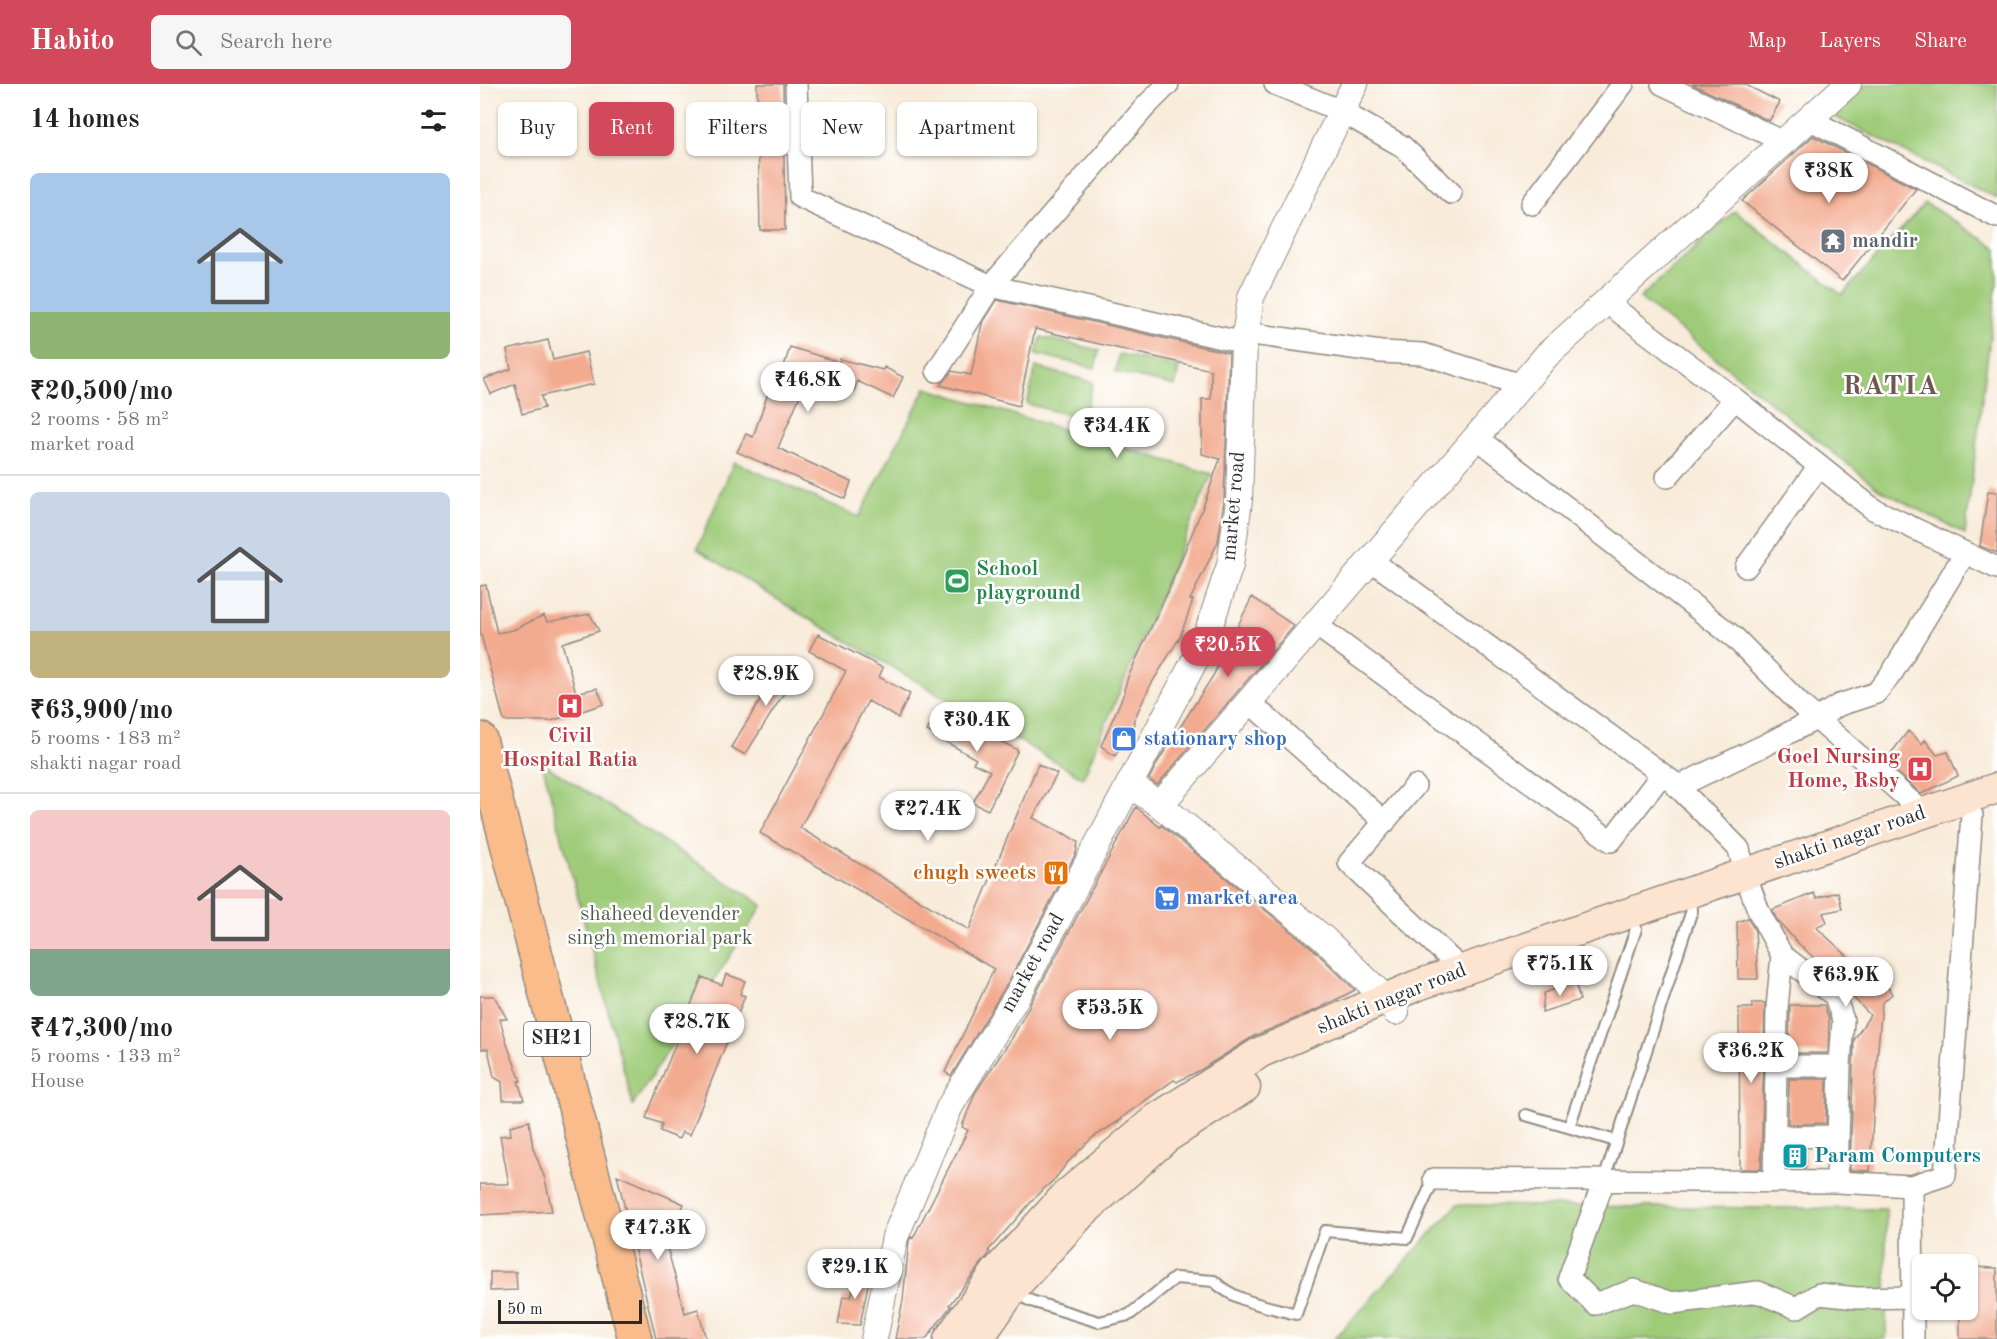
<!DOCTYPE html>
<meta charset="utf-8">
<style>
:root{--surface:#fff;--page:#f6f6f6;--text:#222;--muted:#767676;--line:#e0e0e0;--accent:#d1495b}
body{margin:0;font-family:"Old Standard TT",serif;background:var(--page);color:var(--text);height:100vh;display:flex;flex-direction:column;font-size:22px;white-space:nowrap}
*{box-sizing:border-box;margin:0}
p{font-size:20px;color:var(--muted)}
.icon{flex:none;width:33px;height:33px;fill:none;stroke:currentColor;stroke-width:2;stroke-linecap:round;stroke-linejoin:round}
.map{position:relative;flex:1;overflow:hidden}
.side{display:flex;flex-direction:column;background:var(--surface);width:480px}
.side>*{flex:none}
.top-card{position:absolute;left:18px;top:18px;width:570px;height:54px;display:flex;gap:12px}
.controls{position:absolute;left:1432px;top:1170px;display:grid;gap:12px}
.controls a{display:grid;place-items:center;width:66px;height:66px;border-radius:9px;background:var(--surface);box-shadow:0 2px 4px #0004;font-size:30px}
.scale{position:absolute;left:18px;bottom:15px;width:144px;box-sizing:border-box;padding-left:6px;border:3px solid #2b2b2b;border-top:0;font-size:16px;line-height:21px;white-space:nowrap;color:#2b2b2b;-webkit-text-stroke:4px #fff;paint-order:stroke}
.price{position:absolute;translate:-50% -51px;padding:0 14px;border-radius:21px;background:#fff;color:#222;font-size:20px;line-height:39px;filter:drop-shadow(0 2px 3px #0008)}
.price::after{content:'';position:absolute;left:50%;top:36px;width:18px;height:14px;margin-left:-9px;background:inherit;clip-path:polygon(0 0,100% 0,50% 100%)}
.price.selected{background:var(--accent);color:#fff}
ul{padding:0;list-style:none}
li{display:grid;align-content:center;gap:12px;height:318px;padding:0 30px}
li+li{border-top:2px solid var(--line)}
li span{display:grid;place-items:center;height:186px;border-radius:9px;color:#555}
li>.icon{margin-inline-start:auto}
span .icon{width:108px;height:108px;fill:#fffc;stroke-width:1}
li b{font-size:26px}
h2{display:flex;justify-content:space-between;align-items:center;height:72px;padding:0 30px;font-size:26px}
.tag{padding:0 21px;border-radius:9px;background:var(--surface);box-shadow:0 2px 4px #0004;font-size:21px;line-height:54px}
.tag.selected{background:var(--accent);color:#fff}
header{display:flex;align-items:center;gap:36px;box-sizing:border-box;height:84px;padding:0 30px;background:var(--accent);color:#fff}
header strong{font-size:28px}
nav{display:flex;gap:33px;margin-inline-start:auto;font-size:21px}
.search{width:420px;height:54px;background:var(--page);display:flex;align-items:center;gap:15px;box-sizing:border-box;padding:0 21px;border-radius:9px;color:var(--muted);font-size:22px}
main{display:flex;flex:1;min-height:0}
.map>svg:first-child{display:block}
.green{fill:#9ecb78;stroke:#647b52;stroke-width:1.5}
.building{fill:#f3ab90}
.lines{fill:none;stroke-linecap:round;stroke-linejoin:round}
.service-casing{stroke:#928b82;stroke-width:14}
.minor-casing{stroke:#928b82;stroke-width:24}
.tertiary-casing{stroke:#928b82;stroke-width:28}
.secondary-casing{stroke:#928b82;stroke-width:33}
.primary-casing{stroke:#928b82;stroke-width:36}
.service{stroke:#fff;stroke-width:10}
.minor{stroke:#fff;stroke-width:21}
.tertiary{stroke:#fff;stroke-width:26}
.secondary{stroke:#fde4d0;stroke-width:30}
.primary{stroke:#f9bc8a;stroke-width:33}
.labels{text-anchor:middle;dominant-baseline:central;stroke-width:5;stroke-linejoin:round;paint-order:stroke}
.shield{fill:#fff;stroke:#6b6b6b;stroke-width:1.5}
.shield-label{font-size:20px;font-weight:bold;fill:#2b2b2b}
.worship-label{font-size:21px;font-weight:bold;fill:#5b616d;stroke:#fff;text-anchor:start}
.street-label{font-size:21px;fill:#2b2b2b;stroke:#fff}
.leisure-label{font-size:21px;font-weight:bold;fill:#27864d;stroke:#fff;text-anchor:start}
.health-label{font-size:21px;font-weight:bold;fill:#be3a42;stroke:#fff}
.shop-label{font-size:21px;font-weight:bold;fill:#366cbe;stroke:#fff;text-anchor:start}
.food-label{font-size:21px;font-weight:bold;fill:#c56008;stroke:#fff;text-anchor:end}
.park-label{font-size:21px;fill:#4e5b42;stroke:#fff}
.culture-label{font-size:21px;font-weight:bold;fill:#0d838f;stroke:#fff;text-anchor:start}
.district-label{font-size:27px;font-weight:bold;letter-spacing:1.5px;fill:#71584e;stroke:#fff}
</style>
<header>
<strong>Habito</strong>
<div class="search"><svg class="icon" aria-label="search" viewBox="0 0 24 24"><circle cx="10" cy="10" r="6"/><path d="M15 15l6 6"/></svg>Search here</div>
<nav><a>Map</a><a>Layers</a><a>Share</a></nav>
</header>
<main>
<section class="side">
<h2>14 homes<svg class="icon" aria-label="filters" viewBox="0 0 24 24"><path d="M4 7h16M4 17h16"/><circle cx="9" cy="7" r="2"/><circle cx="15" cy="17" r="2"/></svg></h2>
<ul>
<li><span style="background:linear-gradient(#a9c7e8 75%,#8fb573 0)"><svg class="icon" aria-label="home" viewBox="0 0 24 24"><path d="M3 11l9-7 9 7M6 9v11h12V9"/></svg></span><div><b>₹20,500/mo</b><p>2 rooms · 58 m²</p><p>market road</p></div></li>
<li><span style="background:linear-gradient(#c9d6e8 75%,#c2b280 0)"><svg class="icon" aria-label="home" viewBox="0 0 24 24"><path d="M3 11l9-7 9 7M6 9v11h12V9"/></svg></span><div><b>₹63,900/mo</b><p>5 rooms · 183 m²</p><p>shakti nagar road</p></div></li>
<li><span style="background:linear-gradient(#f6c9c9 75%,#7fa58c 0)"><svg class="icon" aria-label="home" viewBox="0 0 24 24"><path d="M3 11l9-7 9 7M6 9v11h12V9"/></svg></span><div><b>₹47,300/mo</b><p>5 rooms · 133 m²</p><p>House</p></div></li>
</ul>
</section>
<div class="map">
<svg width="1517" height="1255" viewBox="0 0 1517 1255">
<rect width="100%" height="100%" fill="#fff"/>
<filter id="ink" filterUnits="userSpaceOnUse"><feTurbulence type="fractalNoise" baseFrequency=".0167" numOctaves="2"/><feDisplacementMap in="SourceGraphic" scale="12" xChannelSelector="R" yChannelSelector="G"/><feConvolveMatrix kernelMatrix="1 2 1 2 8 2 1 2 1" color-interpolation-filters="sRGB"/></filter>
<filter id="wash" filterUnits="userSpaceOnUse"><feTurbulence type="fractalNoise" baseFrequency=".008" numOctaves="4" result="noise"/><feDisplacementMap in="SourceGraphic" scale="24" xChannelSelector="R" yChannelSelector="G"/><feGaussianBlur stdDeviation="1.35" result="paint"/><feColorMatrix in="noise" values="0 0 0 0 0 0 0 0 0 0 0 0 0 0 0 0 0 1.4 0 .05"/><feComposite in="paint" operator="in"/></filter>
<g filter="url(#wash)">
<rect width="100%" height="100%" fill="#f8ebd9"/>
<path class="green" d="M1386,0H1517V114L1351,31Z
M1445,119L1517,164V199L1485,450L1399,405L1160,214L1255,127L1362,211Z
M561,253L619,266L615,284L556,270Z
M639,270L699,283L695,302L635,288Z
M556,283L613,298L604,335L547,320Z
M446,304L732,390L603,694L319,529L217,465L254,378L379,433Z
M62,679L283,821L153,1021Z
M977,1121L1406,1125V1255H854Z"/>
<g id="blocks">
<path class="building" d="M277,0H303L305,146H280Z
M1212,0H1264L1300,18L1289,37Z
M1333,52L1436,105L1362,197L1262,117Z
M517,216L749,269L744,416L738,458L710,516H713L700,553L670,602L653,638L655,639L635,672L621,662L645,607L644,606L648,593L688,507L723,423L740,375L722,370V315H731V286L555,245L539,322L460,301L472,287L491,291L502,240Z
M68,256L73,276L106,268L114,300L61,312L64,324L42,330L35,300L11,310L4,295L31,285L27,266Z
M310,263L359,278L360,275L403,286L404,283L423,293L413,314L377,297L374,307L339,296L338,301L326,297L298,364L371,398L365,415L257,368L266,350L273,353L288,309L295,311Z
M1508,407L1517,408V469L1500,462Z
M6,501L17,549L33,546L64,531L67,538L110,530L119,547L82,559L96,609L117,604L124,620L71,637H24L0,547V502Z
M772,513L814,542L677,701L669,695L679,676L733,592Z
M338,550L403,584L399,593L430,610L418,634L388,617L320,744L489,846L558,680L577,690L553,734L584,750V749L598,758L596,769L527,900L471,992L465,988L514,885L280,749L366,587L329,567Z
M306,575L320,584L265,671L251,663Z
M459,625L507,652L508,651L538,666L508,726L493,719L510,687L493,679L496,675L447,647Z
M1428,647L1442,660L1445,656L1457,671L1468,668L1478,692L1441,710L1405,677Z
M656,723L680,743L681,741L833,865L875,906L838,925L774,952L722,985L697,998L694,996L641,1034L642,1035L612,1054L588,1078L574,1096L560,1108L508,1167L510,1168L508,1171L469,1221L471,1222L470,1223L446,1255H415L423,1216L429,1157L431,1153L433,1154L488,1046L482,1043L495,1009L532,954Z
M1358,808L1362,825L1343,829L1347,838L1336,843L1387,890L1401,879L1411,891L1406,899L1412,910L1402,919L1395,999L1390,1087L1370,1086L1374,956L1390,931L1350,889L1319,860L1297,836L1292,826L1334,809L1336,814Z
M1268,834L1275,847L1278,895H1258L1257,838Z
M246,890L265,897L260,910L265,912L210,1051L202,1048L199,1055L180,1047L182,1040L166,1034L222,893L242,901Z
M1095,898L1100,916L1062,928L1064,909Z
M0,912H14L27,935H20L28,963L41,997H38L44,1016H23L22,998L14,993L8,965H0Z
M1272,919H1285L1281,1085H1260L1259,924H1272Z
M1310,921H1344L1349,935L1348,969H1309Z
M1309,995H1347L1346,1039L1308,1040Z
M49,1037L53,1064L65,1095L72,1127L0,1131V1100H29L20,1052L31,1051L30,1042Z
M1325,1065V1085H1307V1066Z
M137,1091L204,1120L195,1140L179,1134L205,1229L218,1225L226,1255H176Z
M379,1182L391,1185L380,1241L358,1240L363,1212L371,1213Z
M1488,1183L1517,1184V1255H1480V1226H1488Z
M10,1188H36L37,1206L10,1207Z"/>
</g>
</g>
<g filter="url(#ink)">
<use href="#blocks" fill-opacity="0" stroke="#928b82" stroke-width="1.5"/>
<g class="lines">
<g class="service-casing">
<path id="service" d="M1046,1031L1136,1057
M1089,1043L1156,845
M1124,1096L1212,826
M534,1208L551,1217L619,1238L649,1231L695,1194L734,1197C755,1218 787,1222 816,1230L845,1147L927,1154L954,1095"/>
</g>
<g class="minor-casing">
<path id="minor" d="M316,0L320,113L511,202L764,259
M795,0L861,27L922,62L971,109
M1182,0L1304,58
M1329,35L1517,133
M1052,120L1143,0
M1126,218L1255,315L1393,425L1517,484
M765,249L901,268L943,270L1042,301
M457,287L511,202L666,22L688,0
M997,354L1255,554L1321,621L1444,729
M1187,393L1255,315
M892,477L1193,698L1259,765L1265,790L1279,828L1302,871L1355,912L1363,936L1360,982L1357,1098
M1266,483L1339,382
M836,541L1131,757L1182,690
M769,618L905,738
M935,702L869,779L982,886
M1197,703L1285,661L1336,635L1359,621L1396,609L1412,589L1485,469
M1295,982H1360
M1295,1053L1358,1052
M954,1095L1357,1098L1432,1102L1465,1091L1492,731
M1124,1096L1089,1194L1115,1220L1154,1206L1192,1219L1278,1208L1316,1224L1339,1210L1377,1214L1432,1213
M1294,1097L1297,924L1302,871
M1432,1102L1433,1255"/>
</g>
<g class="tertiary-casing">
<path id="tertiary" d="M649,700L680,721L843,854L906,915L916,928
M680,721L1067,271L1368,0
M394,1255L415,1153L470,1022L540,907L724,559L750,481L759,417L764,259L771,213L875,0"/>
</g>
<g class="secondary-casing">
<path id="secondary" d="M469,1255L516,1188L585,1112L676,1035L781,968L938,901L1517,704
M498,1255L534,1203L601,1130L687,1053L765,1003"/>
</g>
<g class="primary-casing">
<path id="primary" d="M0,655L155,1255"/>
</g>
<use href="#service" class="service"/>
<use href="#minor" class="minor"/>
<use href="#tertiary" class="tertiary"/>
<use href="#secondary" class="secondary"/>
<use href="#primary" class="primary"/>
</g>
</g>
<defs>
<g id="temple-square" transform="scale(1.35)"><rect x="-9" y="-9" width="18" height="18" rx="4" fill="#6b7280" stroke="#fff"/><path d="M0-6L5-2H3V0L6.5 2.5H4V6H1.5V3h-3V6H-4V2.5H-6.5L-3 0V-2H-5Z" fill="#fff"/></g>
<g id="stadium-square" transform="scale(1.35)"><rect x="-9" y="-9" width="18" height="18" rx="4" fill="#2e9e5b" stroke="#fff"/><path d="M0-5a6.5 5 0 1 0 0 10a6.5 5 0 1 0 0-10ZM-3.5-1.8h7v3.6h-7Z" fill="#fff"/></g>
<g id="hospital-square" transform="scale(1.35)"><rect x="-9" y="-9" width="18" height="18" rx="4" fill="#e0444e" stroke="#fff"/><path d="M-5-5h3v3.5h4V-5h3V5h-3V1.5h-4V5h-3Z" fill="#fff"/></g>
<g id="shop-square" transform="scale(1.35)"><rect x="-9" y="-9" width="18" height="18" rx="4" fill="#3f7fe0" stroke="#fff"/><path d="M-5-2.5h2.3a2.7 3.5 0 0 1 5.4 0H5L5.5 6h-11ZM-1.5-2.5h3a1.5 2.3 0 0 0-3 0Z" fill="#fff"/></g>
<g id="restaurant-square" transform="scale(1.35)"><rect x="-9" y="-9" width="18" height="18" rx="4" fill="#e8710a" stroke="#fff"/><path d="M-5-6h1v4h1v-4h1v4h1v-4h1v5L-1.5 .5V6h-2V.5L-5-1ZM5-6V6H3V1.5H1.5Q1.5-4 5-6Z" fill="#fff"/></g>
<g id="supermarket-square" transform="scale(1.35)"><rect x="-9" y="-9" width="18" height="18" rx="4" fill="#3f7fe0" stroke="#fff"/><path d="M-6-5.5h2.5l.6 2H6L4.5 2H-2.5L-4.4-4H-6ZM-1.5 3.2a1.3 1.3 0 1 0 .1 0ZM3 3.2a1.3 1.3 0 1 0 .1 0Z" fill="#fff"/></g>
<g id="building-square" transform="scale(1.35)"><rect x="-9" y="-9" width="18" height="18" rx="4" fill="#0f9aa8" stroke="#fff"/><path d="M-4-6H4V6H1V3H-1V6H-4ZM-2.5-4.3h1.7v1.8h-1.7ZM.8-4.3h1.7v1.8H.8ZM-2.5-1h1.7V.8h-1.7ZM.8-1h1.7V.8H.8Z" fill="#fff"/></g>
</defs>
<g fill-rule="evenodd">
<use href="#temple-square" x="1353" y="157"/>
<use href="#stadium-square" x="477" y="497"/>
<use href="#hospital-square" x="90" y="622"/>
<use href="#shop-square" x="644" y="655"/>
<use href="#hospital-square" x="1440" y="685"/>
<use href="#restaurant-square" x="576" y="789"/>
<use href="#supermarket-square" x="687" y="814"/>
<use href="#building-square" x="1315" y="1072"/>
</g>
<g class="labels">
<rect class="shield" x="44" y="938" width="66" height="34" rx="4.5"/>
<g class="shield-label">
<text x="77" y="955">SH21</text>
</g>
<g class="worship-label">
<text x="1372" y="157">mandir</text>
</g>
<g class="street-label">
<text transform="translate(754 422) rotate(-85)">market road</text>
<text transform="translate(1370 754) rotate(-19)">shakti nagar road</text>
<text transform="translate(553 879) rotate(-61)">market road</text>
<text transform="translate(912 915) rotate(-22)">shakti nagar road</text>
</g>
<g class="leisure-label">
<text x="496" y="485">School<tspan x="496" dy="24">playground</tspan></text>
</g>
<g class="health-label">
<text x="90" y="652">Civil<tspan x="90" dy="24">Hospital Ratia</tspan></text>
<text x="1420" y="673" text-anchor="end">Goel Nursing<tspan x="1420" dy="24">Home, Rsby</tspan></text>
</g>
<g class="shop-label">
<text x="664" y="655">stationary shop</text>
<text x="706" y="814">market area</text>
</g>
<g class="food-label">
<text x="556" y="789">chugh sweets</text>
</g>
<g class="park-label">
<text x="180" y="830">shaheed devender<tspan x="180" dy="24">singh memorial park</tspan></text>
</g>
<g class="culture-label">
<text x="1334" y="1072">Param Computers</text>
</g>
<g class="district-label">
<text x="1411" y="302">RATIA</text>
</g>
</g>
</svg>
<div class="controls">
<a><svg class="icon" aria-label="locate" viewBox="0 0 24 24"><circle cx="12" cy="12" r="6"/><path d="M12 2v4M12 18v4M2 12h4M18 12h4"/></svg></a>
</div>
<div class="scale">50 m</div>
<b class="price" style="left:1349px;top:120px">₹38K</b>
<b class="price" style="left:328px;top:329px">₹46.8K</b>
<b class="price" style="left:637px;top:375px">₹34.4K</b>
<b class="price selected" style="left:748px;top:594px">₹20.5K</b>
<b class="price" style="left:286px;top:623px">₹28.9K</b>
<b class="price" style="left:497px;top:669px">₹30.4K</b>
<b class="price" style="left:448px;top:758px">₹27.4K</b>
<b class="price" style="left:1080px;top:913px">₹75.1K</b>
<b class="price" style="left:1366px;top:924px">₹63.9K</b>
<b class="price" style="left:630px;top:957px">₹53.5K</b>
<b class="price" style="left:217px;top:971px">₹28.7K</b>
<b class="price" style="left:1271px;top:1000px">₹36.2K</b>
<b class="price" style="left:178px;top:1177px">₹47.3K</b>
<b class="price" style="left:375px;top:1216px">₹29.1K</b>
<div class="top-card">
<a class="tag">Buy</a>
<a class="tag selected">Rent</a>
<a class="tag">Filters</a>
<a class="tag">New</a>
<a class="tag">Apartment</a>
</div>
</div>
</main>
